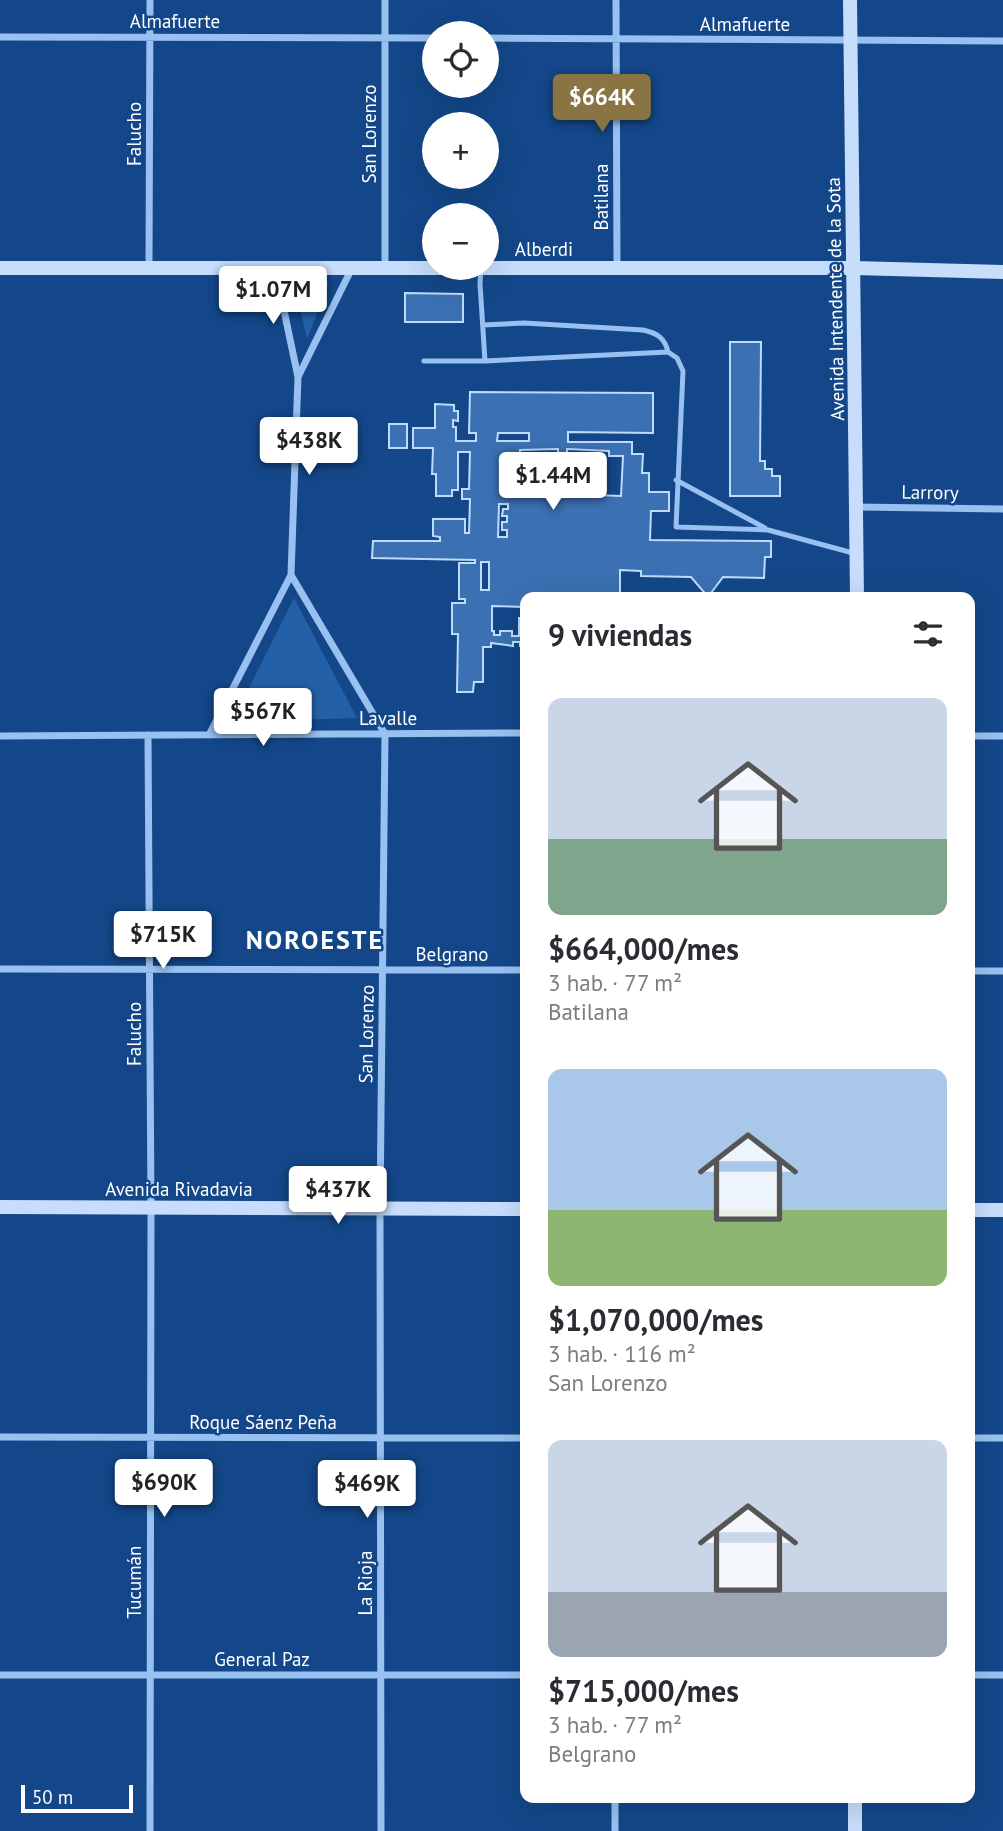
<!DOCTYPE html>
<html lang="es">
<meta charset="utf-8">
<style>
:root{--surface:#fff;--page:#f2f2f3;--text:#2b2b33;--muted:#7c7c81;--accent:#8a7443}
body{margin:0;font-family:"PT Sans",sans-serif;background:var(--page);color:var(--text);height:100vh;display:flex;flex-direction:column;font-size:26px;white-space:nowrap}
*{box-sizing:border-box;margin:0}
p{font-size:23px;color:var(--muted)}
.icon{flex:none;width:38px;height:38px;fill:none;stroke:currentColor;stroke-width:2;stroke-linecap:round;stroke-linejoin:round}
.map{position:relative;flex:1;overflow:hidden}
.drawer{position:absolute;left:520px;top:592px;width:455px;height:1211px;display:flex;flex-direction:column;background:var(--surface);border-radius:14px;box-shadow:0 7px 28px #0002}
.drawer>*{flex:none}
.fabs{position:absolute;left:422px;top:21px;display:grid;gap:14px}
.fabs a{display:grid;place-items:center;width:77px;height:77px;border-radius:50%;background:var(--surface);box-shadow:0 7px 28px #0002;font-size:35px}
.scale{position:absolute;left:21px;bottom:18px;width:112px;box-sizing:border-box;padding-left:7px;border:4px solid #fff;border-top:0;font-size:19px;line-height:24px;white-space:nowrap;color:#fff;-webkit-text-stroke:5px #134789;paint-order:stroke}
.price{position:absolute;translate:-50% -60px;padding:0 16px;border-radius:7px;background:#fff;color:#222;font-size:23px;line-height:46px;filter:drop-shadow(0 2px 4px #0008)}
.price::after{content:'';position:absolute;left:50%;top:42px;width:21px;height:16px;margin-left:-10px;background:inherit;clip-path:polygon(0 0,100% 0,50% 100%)}
.price.on{background:var(--accent);color:#fff}
ul{padding:0;list-style:none}
li{display:grid;align-content:center;gap:14px;height:371px;padding:0 28px}
li span{display:grid;place-items:center;height:217px;border-radius:14px;color:#555}
li>.icon{margin-inline-start:auto}
span .icon{width:126px;height:126px;fill:#fffc;stroke-width:1}
li b{font-size:30px}
h2{display:flex;justify-content:space-between;align-items:center;height:84px;padding:0 28px;font-size:30px}
.map>svg:first-child{display:block}
.green{fill:#2460a8}
.building{fill:#3b70b2;stroke:#bedbfc;stroke-width:2;fill-rule:evenodd}
.lines{fill:none;stroke-linecap:round;stroke-linejoin:round}
.lane{stroke:#98c0f0;stroke-width:5}
.street{stroke:#98c0f0;stroke-width:7}
.secondary{stroke:#c6ddfb;stroke-width:14}
.labels{text-anchor:middle;dominant-baseline:central;stroke-width:5;stroke-linejoin:round;paint-order:stroke}
.street-label{font-size:19px;fill:#fff;stroke:#134789}
.district-label{font-size:26px;font-weight:bold;letter-spacing:2px;fill:#fff;stroke:#134789}
</style>
<div class="map">
<svg width="1003" height="1831" viewBox="0 0 1003 1831">
<rect width="100%" height="100%" fill="#134789"/>
<path class="green" d="M294,283H329L307,339Z
M294,598L357,718L232,722Z"/>
<path class="building" d="M405,293L463,294V322H405Z
M730,342H761L760,461H765V469H772V476H780V496H730Z
M470,392L653,393V433L568,432V442H632V454H643L642,473H649V492H669V511H651L650,540L771,541V557H765L764,578L723,577L708,597L691,577L641,576V571L620,570V597H525V607L492,606V631H494V635H500V631H512V636H519V618H525V646H520V642H513V646L491,643V647H483V682H474L473,692H457L458,634H452V603H465V599H459V563H475V560L372,558L373,541H440V537L433,536V519H465V533H469L470,499H462V489H469L470,452H458V490H452V496H436V474H432L433,448H413V428H435V404L454,405V411H458V421L453,420V427H456V441H476V433H469ZM498,433H529V441H497ZM558,449V462H535V482H557V493H519V489H530V461H520V450ZM567,449L609,451V456H623L621,496L569,494V483L595,484L596,462L567,461ZM499,504H508V509H503L502,516H507V522H502V530H507V537H498ZM481,562H489V590H481Z
M389,424H407V448H389Z"/>
<g class="lines">
<path class="lane" d="M481,268L480,284L485,361
M483,325L524,323L643,330C657,333 665,338 668,352
M424,361H485L668,352L677,358L683,371L676,527L768,530L853,553
M676,480L765,528"/>
<path class="street" d="M616,0L617,268
M0,37L434,38
M486,38L1003,41
M149,267L150,0
M385,268V0
M298,377L352,268
M857,507L1003,509
M291,575L385,734L380,1209L381,1831
M148,735L151,1208L150,1831
M209,735L291,575L298,377L275,268
M0,736L525,733
M970,736H1003
M0,969L525,970
M970,971H1003
M0,1437L525,1438
M970,1438H1003
M0,1675H525
M970,1675H1003
M615,1797V1831"/>
<path class="secondary" d="M850,0L857,597
M0,268H854L1003,272
M0,1207L525,1209
M970,1210H1003
M855,1831V1797"/>
</g>
<g class="labels">
<g class="street-label">
<text x="175" y="21">Almafuerte</text>
<text x="745" y="24">Almafuerte</text>
<text transform="translate(134 134) rotate(-90)">Falucho</text>
<text transform="translate(369 134) rotate(-90)">San Lorenzo</text>
<text transform="translate(601 197) rotate(-90)">Batilana</text>
<text x="544" y="249">Alberdi</text>
<text transform="translate(835 299) rotate(-91)">Avenida Intendente de la Sota</text>
<text transform="translate(930 492) rotate(1)">Larrory</text>
<text x="388" y="718">Lavalle</text>
<text x="452" y="954">Belgrano</text>
<text transform="translate(134 1034) rotate(-90)">Falucho</text>
<text transform="translate(366 1034) rotate(-89)">San Lorenzo</text>
<text x="179" y="1189">Avenida Rivadavia</text>
<text x="263" y="1422">Roque Sáenz Peña</text>
<text transform="translate(134 1582) rotate(-90)">Tucumán</text>
<text transform="translate(365 1583) rotate(-90)">La Rioja</text>
<text x="262" y="1659">General Paz</text>
</g>
<g class="district-label">
<text x="315" y="939">NOROESTE</text>
</g>
</g>
</svg>
<div class="fabs">
<a><svg class="icon" aria-label="locate" viewBox="0 0 24 24"><circle cx="12" cy="12" r="6"/><path d="M12 2v4M12 18v4M2 12h4M18 12h4"/></svg></a>
<a>+</a>
<a>−</a>
</div>
<div class="scale">50 m</div>
<b class="price on" style="left:602px;top:134px">$664K</b>
<b class="price" style="left:273px;top:326px">$1.07M</b>
<b class="price" style="left:309px;top:477px">$438K</b>
<b class="price" style="left:553px;top:512px">$1.44M</b>
<b class="price" style="left:263px;top:748px">$567K</b>
<b class="price" style="left:163px;top:971px">$715K</b>
<b class="price" style="left:338px;top:1226px">$437K</b>
<b class="price" style="left:164px;top:1519px">$690K</b>
<b class="price" style="left:367px;top:1520px">$469K</b>
<section class="drawer">
<h2>9 viviendas<svg class="icon" aria-label="filters" viewBox="0 0 24 24"><path d="M4 7h16M4 17h16"/><circle cx="9" cy="7" r="2"/><circle cx="15" cy="17" r="2"/></svg></h2>
<ul>
<li><span style="background:linear-gradient(#c9d6e8 65%,#7fa58c 0)"><svg class="icon" aria-label="home" viewBox="0 0 24 24"><path d="M3 11l9-7 9 7M6 9v11h12V9"/></svg></span><div><b>$664,000/mes</b><p>3 hab. · 77 m²</p><p>Batilana</p></div></li>
<li><span style="background:linear-gradient(#a9c7e8 65%,#8fb573 0)"><svg class="icon" aria-label="home" viewBox="0 0 24 24"><path d="M3 11l9-7 9 7M6 9v11h12V9"/></svg></span><div><b>$1,070,000/mes</b><p>3 hab. · 116 m²</p><p>San Lorenzo</p></div></li>
<li><span style="background:linear-gradient(#c9d6e8 70%,#9aa5b1 0)"><svg class="icon" aria-label="home" viewBox="0 0 24 24"><path d="M3 11l9-7 9 7M6 9v11h12V9"/></svg></span><div><b>$715,000/mes</b><p>3 hab. · 77 m²</p><p>Belgrano</p></div></li>
</ul>
</section>
</div>
